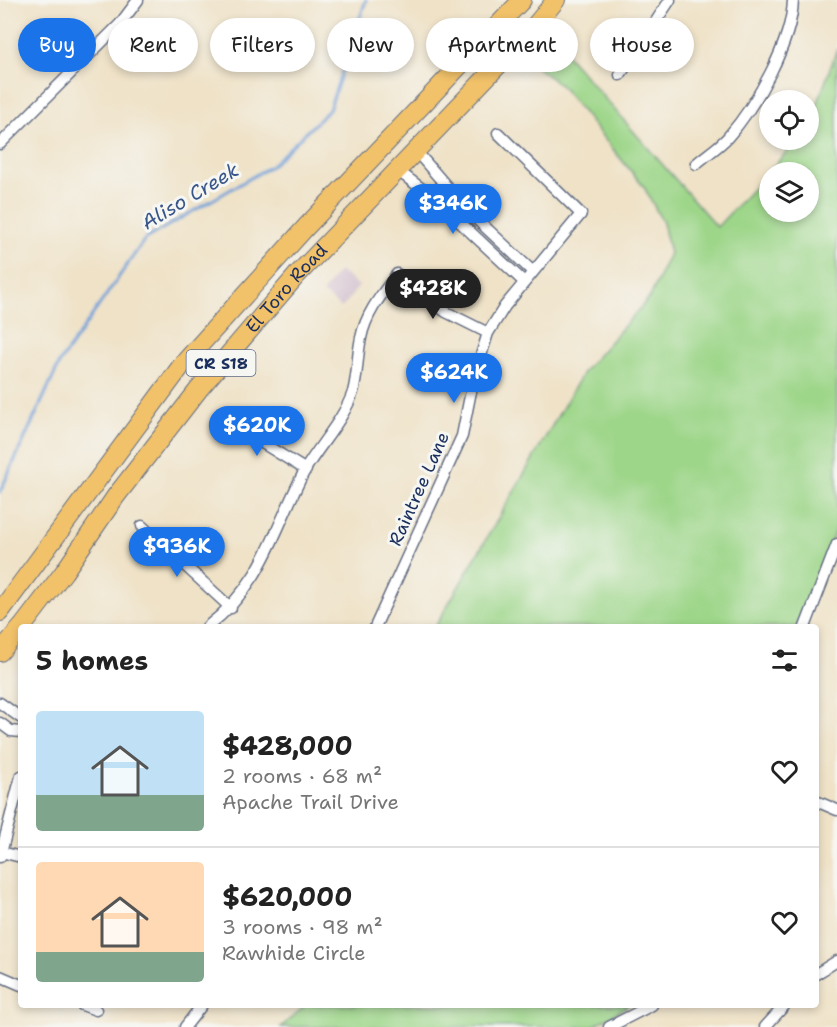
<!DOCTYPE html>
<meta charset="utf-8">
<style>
:root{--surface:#fff;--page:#f2f2f2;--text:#222;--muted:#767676;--line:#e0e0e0;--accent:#1a73e8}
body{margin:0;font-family:"Shantell Sans",sans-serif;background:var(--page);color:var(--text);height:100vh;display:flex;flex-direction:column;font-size:22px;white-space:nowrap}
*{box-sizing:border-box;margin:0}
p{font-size:20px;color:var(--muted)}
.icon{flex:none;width:33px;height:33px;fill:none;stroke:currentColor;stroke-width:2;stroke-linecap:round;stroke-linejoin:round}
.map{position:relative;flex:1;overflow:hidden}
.side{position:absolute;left:18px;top:624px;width:801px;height:384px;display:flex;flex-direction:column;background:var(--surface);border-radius:6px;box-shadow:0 3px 9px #0003}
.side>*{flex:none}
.guide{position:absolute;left:18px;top:18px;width:801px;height:54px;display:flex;gap:12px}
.tools{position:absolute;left:759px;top:90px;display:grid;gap:12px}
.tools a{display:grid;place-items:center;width:60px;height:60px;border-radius:50%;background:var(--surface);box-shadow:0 3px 9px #0003;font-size:30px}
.price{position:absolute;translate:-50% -51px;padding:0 14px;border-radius:21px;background:var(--accent);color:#fff;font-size:20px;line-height:39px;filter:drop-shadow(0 2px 3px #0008)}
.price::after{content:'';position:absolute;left:50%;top:36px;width:18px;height:14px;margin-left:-9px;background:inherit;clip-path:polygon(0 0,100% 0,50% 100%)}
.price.selected{background:#222;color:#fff}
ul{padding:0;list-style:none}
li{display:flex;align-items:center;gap:18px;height:150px;padding:0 18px}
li+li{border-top:2px solid var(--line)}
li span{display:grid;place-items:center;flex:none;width:168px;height:120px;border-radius:6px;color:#555}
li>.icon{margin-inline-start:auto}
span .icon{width:72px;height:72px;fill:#fffc;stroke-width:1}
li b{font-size:26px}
h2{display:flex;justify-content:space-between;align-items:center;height:72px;padding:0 18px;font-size:26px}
.tag{padding:0 21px;border-radius:27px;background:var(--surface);box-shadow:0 3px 9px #0003;font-size:21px;line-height:54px}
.tag.selected{background:var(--accent);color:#fff}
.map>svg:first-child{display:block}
.industrial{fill:#d1bdcc}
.green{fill:#9dd689;stroke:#5c8274;stroke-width:1.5;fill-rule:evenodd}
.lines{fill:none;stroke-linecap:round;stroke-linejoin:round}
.stream{stroke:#6e9fd8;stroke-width:3}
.minor-casing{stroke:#656e83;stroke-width:13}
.primary-casing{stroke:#656e83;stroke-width:20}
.minor{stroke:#fff;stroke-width:10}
.primary{stroke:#f2c26a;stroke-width:18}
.labels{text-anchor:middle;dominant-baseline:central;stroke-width:6;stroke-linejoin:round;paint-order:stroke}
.shield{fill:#f6f6f2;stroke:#5d6b8a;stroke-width:1.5}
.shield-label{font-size:16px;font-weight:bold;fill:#1b2f5e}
.street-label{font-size:18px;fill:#1b2f5e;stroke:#f6f6f2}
.water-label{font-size:20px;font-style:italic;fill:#385689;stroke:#f6f6f2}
</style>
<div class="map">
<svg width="837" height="1027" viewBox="0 0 837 1027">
<rect width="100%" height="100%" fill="#f6f6f2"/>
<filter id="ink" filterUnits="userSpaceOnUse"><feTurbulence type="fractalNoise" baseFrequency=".0167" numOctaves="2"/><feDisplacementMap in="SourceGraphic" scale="12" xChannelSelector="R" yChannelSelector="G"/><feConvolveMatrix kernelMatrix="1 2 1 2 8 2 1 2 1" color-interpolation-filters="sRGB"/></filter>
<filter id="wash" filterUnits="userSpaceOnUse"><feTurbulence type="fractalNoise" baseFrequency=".008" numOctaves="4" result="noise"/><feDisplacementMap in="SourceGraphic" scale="24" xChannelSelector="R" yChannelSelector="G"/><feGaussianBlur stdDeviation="1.35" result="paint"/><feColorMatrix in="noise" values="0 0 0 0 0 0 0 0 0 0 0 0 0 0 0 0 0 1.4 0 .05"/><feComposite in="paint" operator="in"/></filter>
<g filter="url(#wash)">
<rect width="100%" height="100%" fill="#efe2c7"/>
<path class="industrial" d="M339,271L359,286L342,308L322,293Z"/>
<path class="green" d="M552,38L717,227L798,140H808L809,128L837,49V526L797,627H435L584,371L650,297L670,253L663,223L644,187L561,86L525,58ZM770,172H808V212H770Z
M306,1005H629L592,1027H281Z"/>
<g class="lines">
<path class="stream" d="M0,492L60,362L145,239L271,166L329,110L366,0"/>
</g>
</g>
<g filter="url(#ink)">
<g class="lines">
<g class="minor-casing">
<path id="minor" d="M620,75L670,0
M0,144L120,24L138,0
M416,151L467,210L532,271
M696,164C706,155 719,147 728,137C756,105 792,43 793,0
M397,170L434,198L524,282
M230,415L264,444L306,470
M142,526L231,608
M207,627C265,582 273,531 305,470C320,444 343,421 353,392C358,374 357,355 361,338C366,313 382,294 397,274L446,312L488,333
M375,627L462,436L473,381L488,333L505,306L581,214L498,133
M805,627L837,544
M0,703L21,718
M0,723L11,731L21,732
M816,801L837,810
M1,852L21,857
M0,857L21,776
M816,974L837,961
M0,976L21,985
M82,1005L96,1010
M185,1027L202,1005
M609,1027L652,1005
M765,1027L785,1005"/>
</g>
<g class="primary-casing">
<g id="primary">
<path d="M0,612L182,365L306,227L522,0"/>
<path id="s1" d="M22,627L64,572L116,496L199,389L297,275L529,33L556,0"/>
<path d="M0,652L21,628"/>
</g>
</g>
<use href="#minor" class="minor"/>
<use href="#primary" class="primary"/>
</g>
</g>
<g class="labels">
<rect class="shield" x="186.5" y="350" width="69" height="26" rx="4.5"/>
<g class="shield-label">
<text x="221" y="363">CR S18</text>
</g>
<g class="street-label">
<text stroke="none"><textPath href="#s1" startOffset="430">El Toro Road</textPath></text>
<text transform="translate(419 489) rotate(-66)">Raintree Lane</text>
</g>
<g class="water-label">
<text transform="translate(190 196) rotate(-31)">Aliso Creek</text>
</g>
</g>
</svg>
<div class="tools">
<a><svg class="icon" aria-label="locate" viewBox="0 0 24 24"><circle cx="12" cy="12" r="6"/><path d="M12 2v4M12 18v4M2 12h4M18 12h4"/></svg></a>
<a><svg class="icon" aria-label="layers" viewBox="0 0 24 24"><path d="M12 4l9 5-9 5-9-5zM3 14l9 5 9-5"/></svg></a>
</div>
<b class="price" style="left:453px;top:235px">$346K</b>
<b class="price selected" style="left:433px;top:320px">$428K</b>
<b class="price" style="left:454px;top:404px">$624K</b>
<b class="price" style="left:257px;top:457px">$620K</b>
<b class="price" style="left:177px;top:578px">$936K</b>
<div class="guide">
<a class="tag selected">Buy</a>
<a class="tag">Rent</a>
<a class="tag">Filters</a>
<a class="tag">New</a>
<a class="tag">Apartment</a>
<a class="tag">House</a>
</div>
<section class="side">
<h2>5 homes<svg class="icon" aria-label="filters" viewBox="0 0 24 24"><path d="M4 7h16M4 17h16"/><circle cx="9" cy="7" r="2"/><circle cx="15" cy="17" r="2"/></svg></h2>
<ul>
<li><span style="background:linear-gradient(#bfe0f5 70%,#7fa58c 0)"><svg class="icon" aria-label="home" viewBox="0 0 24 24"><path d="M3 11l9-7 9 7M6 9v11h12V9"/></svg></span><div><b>$428,000</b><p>2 rooms · 68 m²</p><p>Apache Trail Drive</p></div><svg class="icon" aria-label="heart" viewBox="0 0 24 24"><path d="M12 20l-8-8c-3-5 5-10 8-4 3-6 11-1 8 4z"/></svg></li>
<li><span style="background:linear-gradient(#ffd9b3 75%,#7fa58c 0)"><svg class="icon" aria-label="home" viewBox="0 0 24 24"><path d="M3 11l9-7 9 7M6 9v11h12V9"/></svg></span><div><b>$620,000</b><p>3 rooms · 98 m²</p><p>Rawhide Circle</p></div><svg class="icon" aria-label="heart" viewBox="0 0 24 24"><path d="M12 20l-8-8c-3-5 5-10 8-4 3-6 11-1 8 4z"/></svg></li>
</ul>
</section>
</div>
